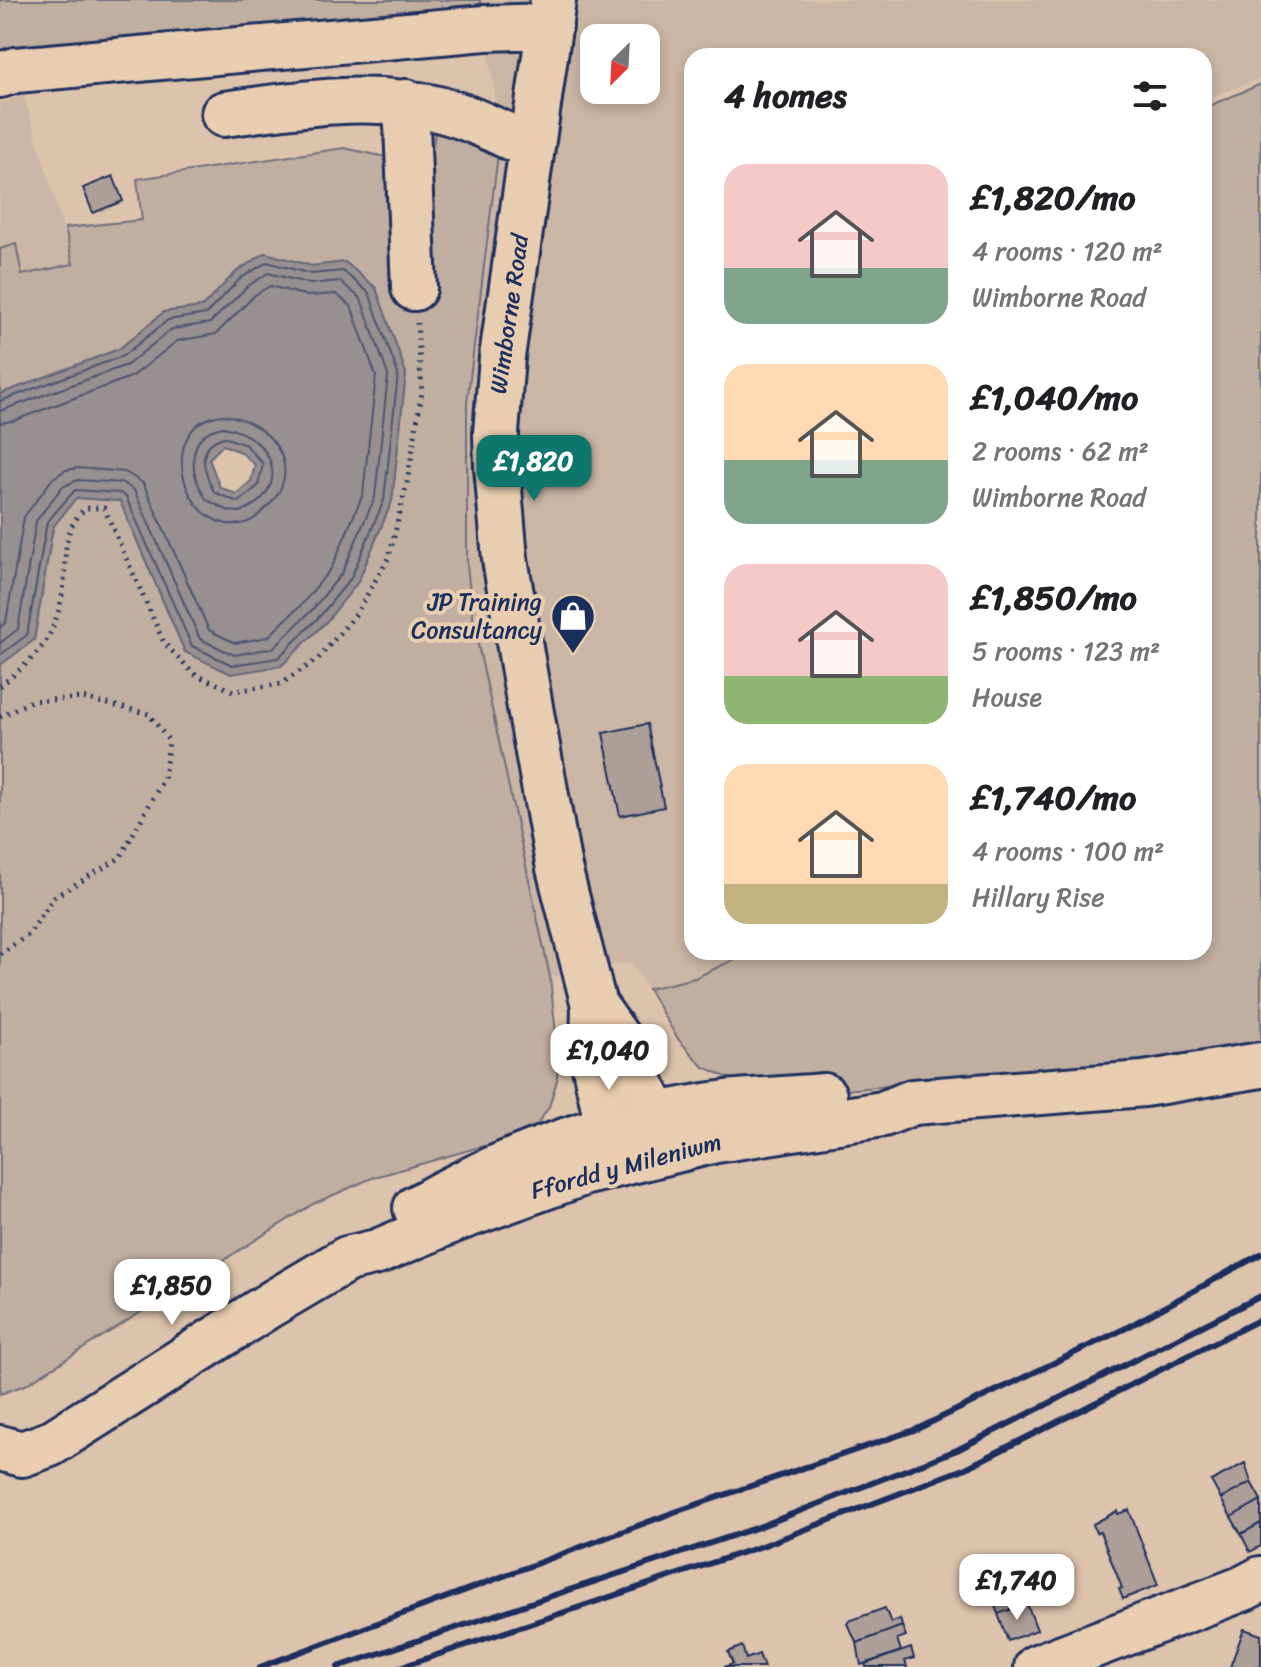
<!DOCTYPE html>
<meta charset="utf-8">
<style>
:root{--surface:#fff;--page:#f6f6f6;--text:#202124;--muted:#757577;--accent:#0f766e}
body{margin:0;font-family:Sriracha,sans-serif;background:var(--page);color:var(--text);height:100vh;display:flex;flex-direction:column;font-size:30px;white-space:nowrap}
*{box-sizing:border-box;margin:0}
p{font-size:26px;color:var(--muted)}
.icon{flex:none;width:44px;height:44px;fill:none;stroke:currentColor;stroke-width:2;stroke-linecap:round;stroke-linejoin:round}
.map{position:relative;flex:1;overflow:hidden}
.panel{position:absolute;left:684px;top:48px;width:528px;height:912px;display:flex;flex-direction:column;background:var(--surface);border-radius:24px;box-shadow:0 4px 12px #0003}
.panel>*{flex:none}
.needle{width:52px;rotate:204deg}
.fabs{position:absolute;left:580px;top:24px;display:grid;gap:16px}
.fabs a{display:grid;place-items:center;width:80px;height:80px;border-radius:16px;background:var(--surface);box-shadow:0 4px 12px #0003;font-size:40px}
.price{position:absolute;translate:-50% -68px;padding:0 18px;border-radius:16px;background:#fff;color:#222;font-size:26px;line-height:52px;filter:drop-shadow(0 2px 4px #0008)}
.price::after{content:'';position:absolute;left:50%;top:48px;width:24px;height:18px;margin-left:-12px;background:inherit;clip-path:polygon(0 0,100% 0,50% 100%)}
.price.active{background:var(--accent);color:#fff}
ul{padding:0;list-style:none}
li{display:flex;align-items:center;gap:24px;height:200px;padding:0 40px}
li span{display:grid;place-items:center;flex:none;width:224px;height:160px;border-radius:24px;color:#555}
li>.icon{margin-inline-start:auto}
span .icon{width:96px;height:96px;fill:#fffc;stroke-width:1}
li b{font-size:34px}
h2{display:flex;justify-content:space-between;align-items:center;height:96px;padding:0 40px;font-size:34px}
.map>svg:first-child{display:block}
.built{fill:#cbb5a4;fill-rule:evenodd}
.green{fill:#c0aea0;stroke:#6e6e7f;stroke-width:2}
.water{fill:#978f90;stroke:#65697c;stroke-width:2;fill-rule:evenodd}
.lines{fill:none;stroke-linecap:round;stroke-linejoin:round}
.shore{stroke:#4d5572;stroke-width:2}
.building{fill:#ad9e98;stroke:#1b2f5e;stroke-width:2}
.minor-casing{stroke:#1b2f5e;stroke-width:50}
.path{stroke:#1b2f5e;stroke-width:5;stroke-dasharray:2 6;stroke-linecap:butt}
.minor{stroke:#e9cdb0;stroke-width:44}
.rail{stroke:#1b2f5e;stroke-width:6}
.labels{text-anchor:middle;dominant-baseline:central;stroke-width:8;stroke-linejoin:round;paint-order:stroke}
.street-label{font-size:24px;fill:#1b2f5e;stroke:#e9cdb0}
.poi-label{font-size:24px;fill:#1b2f5e;stroke:#e9cdb0;text-anchor:end}
</style>
<div class="map">
<svg width="1261" height="1667" viewBox="0 0 1261 1667">
<rect width="100%" height="100%" fill="#ddc3ab"/>
<filter id="ink" filterUnits="userSpaceOnUse"><feTurbulence type="fractalNoise" baseFrequency=".0125" numOctaves="2"/><feDisplacementMap in="SourceGraphic" scale="16" xChannelSelector="R" yChannelSelector="G"/><feConvolveMatrix kernelMatrix="1 2 1 2 8 2 1 2 1" color-interpolation-filters="sRGB"/></filter>
<g filter="url(#ink)">
<path class="built" d="M480,0H1261V78L1204,100V56H692V952H748L695,978L648,989L631,962L550,977L474,626L467,565V402L498,154L496,100ZM594,38H646V90H594Z
M24,96L74,264L22,275L0,249V103Z"/>
<path class="green" d="M0,0H480L482,12L0,53Z
M1261,84V1044L1222,1054L825,1092L735,1081L702,1066L678,1039L648,989L695,978L750,952H1204V108Z
M455,132L498,154L467,402V565L474,626L550,977L558,1054L557,1080L549,1107L536,1126L518,1139L476,1148L372,1178L313,1204L25,1385L0,1394V665L34,640L53,527L76,498L120,501L185,652L281,666L326,622L358,582L392,501L406,373L376,288L345,262L312,266L265,253L236,272L202,307L164,312L119,349L0,394V249L16,244L22,275L73,264L65,228L142,220L137,179L344,148L429,166L435,133Z"/>
<path class="water" d="M265,253L312,266L345,262L376,288L406,373L392,501L358,582L326,622L281,666L231,674L185,652L120,501L76,498L53,527L34,640L0,665V394L119,349L164,312L202,307L236,272ZM223,445L241,452L255,465L251,481L236,494L220,487L209,459Z"/>
<g class="lines">
<path class="shore" d="M0,401L123,356L168,320L206,314L241,278L267,262L311,274L343,271L369,293L398,374L384,500L351,578L320,616L278,658L232,665L192,646L126,497L120,493L75,490L47,522L27,635L0,655
M0,411L127,365L172,329L210,323L248,286L268,273L310,284L340,281L361,299L388,375L375,497L342,573L312,610L273,648L234,655L200,639L134,490L123,483L78,480L62,487L36,521L18,629L0,643
M223,415C271,420 309,470 265,509C258,516 251,523 240,524C180,531 154,422 223,415Z
M0,423L13,421L133,376L177,341L216,334L255,295L270,286L308,296L336,294L351,306L376,376L363,494L332,567L304,602L268,637L235,643L209,630L143,483L125,472L78,468L66,470L53,478L24,517L6,622L0,628
M223,427C275,436 294,491 240,512L229,511L207,500C189,475 184,434 223,427Z
M224,437L246,445L263,464L258,486L238,502L214,492C204,472 194,445 224,437Z"/>
</g>
<path class="building" d="M113,176L123,201L93,213L83,188Z
M647,724L664,807L620,816L603,733Z
M1245,1463L1251,1482L1221,1499L1211,1481Z
M1251,1482L1261,1500L1231,1517L1221,1499Z
M1261,1500V1523L1241,1534L1231,1517Z
M1129,1510L1158,1585L1123,1599L1119,1589L1122,1588L1100,1532L1096,1533L1093,1524L1117,1511L1118,1514Z
M1261,1523V1546L1250,1552L1241,1534Z
M1017,1577L1027,1604L998,1614L988,1588Z
M1027,1604L1037,1630L1008,1641L998,1614Z
M885,1608L891,1623L900,1619L902,1626L857,1643L847,1624L849,1621Z
M902,1626L906,1636L897,1639L901,1651L861,1665L857,1643Z
M1244,1629L1261,1635V1667H1230Z
M742,1646L746,1659L759,1654L764,1667H724L733,1664L728,1652Z
M911,1648L914,1658L905,1661L907,1667H866L865,1664Z"/>
<g class="lines">
<g class="minor-casing">
<path id="minor" d="M553,0L502,357L496,433L497,466L505,559L531,713L559,868L594,1005L593,1058L616,1164
M0,75L16,70L485,28L550,26
M406,102L414,288
M224,114C298,104 378,90 452,113C479,121 506,136 532,147
M594,1005L631,1057L667,1144
M416,1208C509,1155 620,1116 727,1103C759,1100 792,1099 824,1096
M0,1448L22,1454L50,1444L271,1304L347,1259L377,1252L456,1219L583,1173L716,1140L883,1114L913,1102L1144,1084L1261,1065
M1037,1667L1244,1588L1261,1579"/>
</g>
<path class="path" d="M0,686C17,672 38,656 48,637C56,623 63,598 64,582C66,553 62,528 86,508H104L164,643L194,674L233,691L281,684L318,659L356,614L389,557L407,483L422,392L417,323
M0,717L31,701L83,698L149,714L169,741L164,778L120,858L54,897L29,934L0,954"/>
<use href="#minor" class="minor"/>
<path class="rail" d="M260,1667L672,1513L917,1429L1126,1328L1261,1254
M338,1667L756,1528L957,1450L1261,1296
M401,1667L762,1546L966,1468L1261,1319"/>
</g>
</g>
<defs>
<g id="shop-pin" transform="scale(2.3)"><path d="M0 17L-7.5 6A9.5 9.5 0 1 1 7.5 6Z" fill="#1b2f5e" stroke="#e9cdb0"/><path d="M-5-2.5h2.3a2.7 3.5 0 0 1 5.4 0H5L5.5 6h-11ZM-1.5-2.5h3a1.5 2.3 0 0 0-3 0Z" fill="#fff"/></g>
</defs>
<g fill-rule="evenodd">
<use href="#shop-pin" x="573" y="616"/>
</g>
<g class="labels">
<g class="street-label">
<text transform="translate(509 314) rotate(-82)">Wimborne Road</text>
<text transform="translate(626 1166) rotate(-15)">Ffordd y Mileniwm</text>
</g>
<g class="poi-label">
<text x="542" y="602">JP Training<tspan x="542" dy="28">Consultancy</tspan></text>
</g>
</g>
</svg>
<div class="fabs">
<a><svg class="needle" viewBox="-14 -14 28 28"><path d="M0-13l5 13h-10z" fill="#e53935"/><path d="M0 13l5-13h-10z" fill="#757577"/></svg></a>
</div>
<b class="price active" style="left:534px;top:503px">£1,820</b>
<b class="price" style="left:609px;top:1092px">£1,040</b>
<b class="price" style="left:172px;top:1327px">£1,850</b>
<b class="price" style="left:1017px;top:1622px">£1,740</b>
<section class="panel">
<h2>4 homes<svg class="icon" aria-label="filters" viewBox="0 0 24 24"><path d="M4 7h16M4 17h16"/><circle cx="9" cy="7" r="2"/><circle cx="15" cy="17" r="2"/></svg></h2>
<ul>
<li><span style="background:linear-gradient(#f6c9c9 65%,#7fa58c 0)"><svg class="icon" aria-label="home" viewBox="0 0 24 24"><path d="M3 11l9-7 9 7M6 9v11h12V9"/></svg></span><div><b>£1,820/mo</b><p>4 rooms · 120 m²</p><p>Wimborne Road</p></div></li>
<li><span style="background:linear-gradient(#ffd9b3 60%,#7fa58c 0)"><svg class="icon" aria-label="home" viewBox="0 0 24 24"><path d="M3 11l9-7 9 7M6 9v11h12V9"/></svg></span><div><b>£1,040/mo</b><p>2 rooms · 62 m²</p><p>Wimborne Road</p></div></li>
<li><span style="background:linear-gradient(#f6c9c9 70%,#8fb573 0)"><svg class="icon" aria-label="home" viewBox="0 0 24 24"><path d="M3 11l9-7 9 7M6 9v11h12V9"/></svg></span><div><b>£1,850/mo</b><p>5 rooms · 123 m²</p><p>House</p></div></li>
<li><span style="background:linear-gradient(#ffd9b3 75%,#c2b280 0)"><svg class="icon" aria-label="home" viewBox="0 0 24 24"><path d="M3 11l9-7 9 7M6 9v11h12V9"/></svg></span><div><b>£1,740/mo</b><p>4 rooms · 100 m²</p><p>Hillary Rise</p></div></li>
</ul>
</section>
</div>
